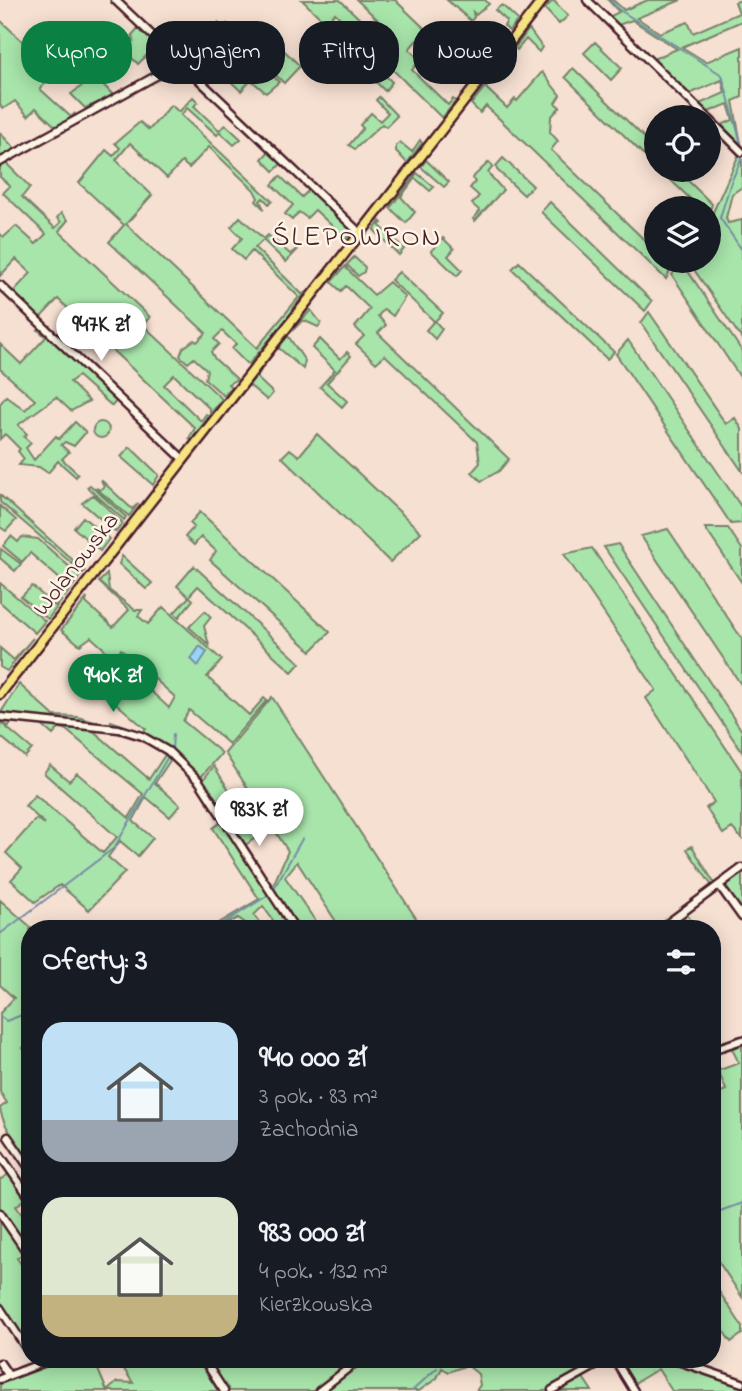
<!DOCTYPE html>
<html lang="pl">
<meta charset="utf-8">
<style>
:root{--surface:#171b24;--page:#20242c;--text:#f1f3f6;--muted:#9ea1a6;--accent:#0b8043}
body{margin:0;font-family:"Indie Flower",sans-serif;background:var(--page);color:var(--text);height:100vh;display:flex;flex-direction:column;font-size:26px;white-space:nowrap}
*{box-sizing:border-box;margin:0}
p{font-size:23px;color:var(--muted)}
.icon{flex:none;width:38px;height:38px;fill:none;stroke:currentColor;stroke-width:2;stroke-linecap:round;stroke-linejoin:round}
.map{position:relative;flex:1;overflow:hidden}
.drawer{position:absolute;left:21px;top:920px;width:700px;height:448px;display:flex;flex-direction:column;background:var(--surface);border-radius:28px;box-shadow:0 4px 18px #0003}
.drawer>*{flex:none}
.hud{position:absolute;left:21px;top:21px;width:700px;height:63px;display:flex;gap:14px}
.tools{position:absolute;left:644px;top:105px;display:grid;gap:14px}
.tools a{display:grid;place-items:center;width:77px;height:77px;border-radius:50%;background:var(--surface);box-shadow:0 4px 18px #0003;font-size:35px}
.price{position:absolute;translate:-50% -60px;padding:0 16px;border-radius:24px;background:#fff;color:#222;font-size:23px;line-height:46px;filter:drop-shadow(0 2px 4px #0008)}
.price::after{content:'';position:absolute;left:50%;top:42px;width:21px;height:16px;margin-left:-10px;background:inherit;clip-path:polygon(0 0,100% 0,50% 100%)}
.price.active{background:var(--accent);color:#fff}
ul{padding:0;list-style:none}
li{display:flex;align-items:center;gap:21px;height:175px;padding:0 21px}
li span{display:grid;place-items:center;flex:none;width:196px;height:140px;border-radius:21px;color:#555}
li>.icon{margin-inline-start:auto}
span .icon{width:84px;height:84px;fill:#fffc;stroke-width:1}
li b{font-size:30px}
h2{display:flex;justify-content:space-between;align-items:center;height:84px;padding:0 21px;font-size:30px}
.chip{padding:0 24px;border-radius:28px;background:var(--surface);box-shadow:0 4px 18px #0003;font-size:24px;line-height:63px}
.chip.active{background:var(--accent);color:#fff}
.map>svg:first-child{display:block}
.green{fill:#a8e5ab;stroke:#79826b;stroke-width:2;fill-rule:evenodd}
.water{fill:#95d6f7;stroke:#778da5;stroke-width:2}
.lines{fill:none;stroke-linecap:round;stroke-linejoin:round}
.stream{stroke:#778da5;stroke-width:2}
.minor-casing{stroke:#4a1f2b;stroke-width:11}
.major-casing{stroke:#4a1f2b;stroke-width:13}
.minor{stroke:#fcf5e5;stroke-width:6}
.major{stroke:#f6e381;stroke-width:8}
.labels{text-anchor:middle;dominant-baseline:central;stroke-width:5;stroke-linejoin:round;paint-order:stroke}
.street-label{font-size:24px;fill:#4a1f2b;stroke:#fcf5e5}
.quarter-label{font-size:28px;letter-spacing:2px;fill:#4a1f2b;stroke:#fcf5e5}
</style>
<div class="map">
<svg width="742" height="1391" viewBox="0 0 742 1391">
<rect width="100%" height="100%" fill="#f6e0d2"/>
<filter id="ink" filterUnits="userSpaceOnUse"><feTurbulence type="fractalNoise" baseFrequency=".0143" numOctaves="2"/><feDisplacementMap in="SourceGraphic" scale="14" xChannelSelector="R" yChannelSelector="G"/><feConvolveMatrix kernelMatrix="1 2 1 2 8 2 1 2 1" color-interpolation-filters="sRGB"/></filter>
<g filter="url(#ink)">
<path class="green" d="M302,0H340L390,48L398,39L357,0H395L446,49L462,31L472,40L467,46L458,38L447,51L450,54L441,63L417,40L409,49L420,60L412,70L448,105L453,99L456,101L442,118L335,13L329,19L392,82L385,91L376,82L381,76Z
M447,0H485L489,4L476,15L473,12L474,17L471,21Z
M553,0L568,16L559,24L545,9Z
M590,0L609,17L619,12L608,0H613L624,10L648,0H681L637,18L660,33L688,22L693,33L739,13L735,2L742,0V21L682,47L706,62L742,47V97L733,101L742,149L719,126L733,120L728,104L706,113L697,105L725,93L722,80L687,95L641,50L653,59L677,49L632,20L618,25L635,45Z
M502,5L518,20L509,31L504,26L507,21L495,10Z
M0,20L55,72L40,89L71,117L75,113L73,119L57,128L36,108L28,116L15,101L3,109L0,105Z
M218,23L223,28L226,25L225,29L233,37L218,57L233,73L251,54L279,82L266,93L251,80L241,91L210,62L205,66L201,62L192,70L188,66L210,39L207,36Z
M257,24L300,66L284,83L257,57L263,59L273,48L253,28Z
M140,26L162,47L159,50L153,45L148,51L156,59L165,50L177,62L159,73L161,69L147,55L138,64L125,51L129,47L114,33L118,28L133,41L132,35Z
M529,29L542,47L539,52L526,39L517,50L515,48Z
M595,42L622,68L611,80L584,53Z
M573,68L656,149V167L565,77Z
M542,72L560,95L555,103L560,107L551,117L550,132L558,141L551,150L656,251V261H666L672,267L666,279L486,106L480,113L471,104L492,78L486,88L507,108L515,99L517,101Z
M95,76L114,96L85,108L71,94Z
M193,97L198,102L194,106L219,130L226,125L241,139L234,145L220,132L217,135L187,108L181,115L272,201L269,204L263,198L260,201L264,209L256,201L258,198L254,190L209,147L189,168L182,162L167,178L130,143L116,160L152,195L126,224L257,348L299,297L252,251L244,260L232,249L242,238L231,227L240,217L264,239L268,235L290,254L302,245L286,262L263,240L255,248L302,294L305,293L293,309L302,301L248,365L232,349L236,344L222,331L214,339L219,344L211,352L215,359L237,379L228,384L231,387L224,396L205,379L207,370L194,358L188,363L180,356L183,348L194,340L197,342L206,333L109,242L124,225L79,183L106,150L113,156L120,148L115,143L140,122L149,130L171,105L179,112Z
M379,97L397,116L386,127L382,124L355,149L349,145L363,128L360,125L371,113L380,121L388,113L376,100Z
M0,133L17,151L0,160Z
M420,140L422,143L407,163L396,151V146L400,142L412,152Z
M270,150L283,162L274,171L262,159Z
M740,152L742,153V187L732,194L726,218L728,223L742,220V339L688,261H709V221Z
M503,158L533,186L524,195L497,170L496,166Z
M426,160L449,182L444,187L421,167Z
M4,161L30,187L22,197L55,228L61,222L57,218L61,213L68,220L59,231L150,317L143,325L222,399L210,414V409L174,375L164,385L201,421L206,414L209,416L191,440L189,438L195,428L58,299L40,318L46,326L3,285L13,292L31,273L16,259L0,276V234L4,237L16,226L36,244L46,234L3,193L10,186L0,177V163Z
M489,162L493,166L488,173L503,190L475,221L473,219L480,211L472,204L479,196L470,188L475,182L472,178Z
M660,170H677L712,204L709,214V208H700Z
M417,173L434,187L430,191L415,178L401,197L415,212L406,223L390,208Z
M280,176L302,197L310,189L353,230L346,239L315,210L307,218L299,212L292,220L285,214L293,205L272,185Z
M550,202L652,301L645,311L541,212Z
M380,221L382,223L379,225L404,249L399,255L374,230Z
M443,238L454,249L448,256L462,270L457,276L431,251Z
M354,257L365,267L364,272L358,276L348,266L346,268L374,295L389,282L405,297L393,316L384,309L378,316L386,325L378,333L509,459L499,471L481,481L472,472L480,463L477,442L385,355L376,363L356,344L364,336L355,327L370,309L346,286L341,291L331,282Z
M681,261L742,351V380L672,275Z
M519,262L614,352L607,359L512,269Z
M399,272L443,313L435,321L442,329L435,339L426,330L434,321L391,280Z
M311,310L321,323L318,327L303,320L289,334Z
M649,312L726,424L735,418L742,429V471L641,323Z
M41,328L117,400L112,406L78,376L70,382L89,401L71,411L56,397L18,425L27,434L24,437L31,443L26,448L34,460L56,436L59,439L75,422L86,432L74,446L65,442L61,445L69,452L62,459L78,474L76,477L58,461L48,473L39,467L19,465L24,459L18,451L20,449L5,434L0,439V404L6,396L25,410L35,400L0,369V344L21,364L46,337L38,330Z
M288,336L305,361L303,369L280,349H277Z
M320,339L340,359L347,352L351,356L327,383L347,401L342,407L320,387L335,370L312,348Z
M628,340L742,508V523L731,524L616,354Z
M262,368L257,378L273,393L267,400L249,385Z
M93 430a8 8 0 1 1 16 0a8 8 0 1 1-16 0Z
M317,434L421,532L390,562L282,457L290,449L299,456Z
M130,447L159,475L153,485L121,457Z
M101,480L132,509L139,503L129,516L96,488L100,490L104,486Z
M90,485L126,517L124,520L87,487Z
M0,495L85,571L83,573L0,502Z
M93,495L123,523L116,532L82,503Z
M0,506L16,520L6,531L0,527Z
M200,512L330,632L311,651L210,560L216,551L201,537L194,545L185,537L194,527L190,523Z
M83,517L109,539L100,551L74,528Z
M705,528H728L742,549V583Z
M668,529L742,639V686L641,536Z
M11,536L18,542L22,537L38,539L80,576L64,598L70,588L30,553L22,562L3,546Z
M618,544L742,731V752L604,547Z
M592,548L742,772V839L732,828L723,834L706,808L714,802L646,698L656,690L564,554Z
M1,549L21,564L15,571L0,558Z
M122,556L152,583L146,589L119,564Z
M194,566L300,663L292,672L198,586L189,596L193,600L179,617L174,613L189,597L177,586Z
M107,574L109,590L135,610H142L138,616L148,624L163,607L222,660L207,677L249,715L264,698L267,700L229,744L189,710L183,721L222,753L201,777L164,746L131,730L110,724L111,721L143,732L146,729L97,687L113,668L110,665L114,658L91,637L80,645L61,630L87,598L86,603L113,627L129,610L99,582ZM121,649L175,697L169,708L116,659Z
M0,583L45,621L35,633L0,602Z
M32,586L55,606L62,600L48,619L21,597Z
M205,611L211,617L204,626L209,645L189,627Z
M33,638L7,671L0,667V648L14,660Z
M19,684L54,716L78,717L101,724L0,714Z
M272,697L423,929H341L297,862L285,877L321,929H299L272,888L288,851L225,753Z
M15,718L90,728L149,779L167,752L173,756L155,783L180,805L170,817L146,797L133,821L153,838L138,856L120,841L108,857L125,872L89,910L60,885L35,902L11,880L22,868L6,853L36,819L45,824L25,806L35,795L103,853L117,837L44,773L50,765L69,781L77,773L129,818L143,794L65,729L59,728L53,735L38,722L15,719L8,727L2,720Z
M0,722L32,749L25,757L0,736Z
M214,766L258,836L244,846L202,781Z
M206,796L294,929H279L263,906L254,915L264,929H254L238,918L217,929H209L259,899L213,828L221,822L204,797Z
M692,846L714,883L713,887L698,898L712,886L687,849Z
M742,870V913L723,884Z
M0,900L33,929H30V1043L23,1048L30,1058V1166C29,1155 3,1131 0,1108L7,1103L0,1092V1013L14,998L0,985Z
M686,913L697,929H667L666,927Z
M742,1044V1297L712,1252V1096L726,1090L712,1055L720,1070L739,1063L731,1047Z
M10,1173L27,1198L16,1206L30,1226V1254L27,1251L17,1258L30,1277V1349L0,1304V1180Z
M712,1281L742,1326V1334L731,1342L712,1315Z
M64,1360H94L107,1391L117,1382L133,1383L118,1360H198L218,1391H0V1384Z
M211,1360H357L315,1391H225Z
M359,1360H603L547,1391H476L480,1385L478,1374L467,1365L449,1372L442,1368L437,1378L419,1391H322Z
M617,1360H669L742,1384V1391H672L658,1369L633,1384Z
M582,1376L592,1391H554Z"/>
<path class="water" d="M200,646L207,652L198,666L191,659Z"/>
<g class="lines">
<path class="stream" d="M610,0L618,9L722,75L742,147
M742,158L731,182L720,218L742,250
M172,750L173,734
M273,890L302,839
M214,929L270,894
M0,934L114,848L169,755
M0,1016L6,1021L30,1012
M712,1214L742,1203
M441,1365L449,1360
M412,1391L437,1368"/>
<g class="minor-casing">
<path id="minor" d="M115,0L360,233
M587,0L707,117
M709,119L742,152
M0,162L181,62
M0,285L184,460
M0,717L119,729L142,736L168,751L199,781L295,929
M719,885L742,917
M660,929L742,868
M712,1050L742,1040
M8,1137L30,1169
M0,1155L30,1198
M0,1213L30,1257
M0,1308L30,1354
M204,1360L224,1391
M615,1360L634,1391
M675,1360L742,1383
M0,1363L9,1376
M0,1379L50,1360
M552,1390L606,1360
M319,1391L359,1360"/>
</g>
<g class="major-casing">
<path id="major" d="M0,694L543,0"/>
</g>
<use href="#minor" class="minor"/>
<use href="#major" class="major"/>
</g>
</g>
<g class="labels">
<g class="street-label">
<text transform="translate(77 565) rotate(-52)">Wolanowska</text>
</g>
<g class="quarter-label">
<text x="357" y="238">ŚLEPOWRON</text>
</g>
</g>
</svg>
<div class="tools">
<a><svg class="icon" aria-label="locate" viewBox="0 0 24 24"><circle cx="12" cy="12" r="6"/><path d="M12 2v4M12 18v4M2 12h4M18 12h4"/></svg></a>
<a><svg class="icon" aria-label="layers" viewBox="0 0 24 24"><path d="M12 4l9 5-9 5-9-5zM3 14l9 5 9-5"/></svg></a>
</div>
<b class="price" style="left:101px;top:363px">947K zł</b>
<b class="price active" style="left:113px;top:714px">940K zł</b>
<b class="price" style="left:259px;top:848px">983K zł</b>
<div class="hud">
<a class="chip active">Kupno</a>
<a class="chip">Wynajem</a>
<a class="chip">Filtry</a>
<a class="chip">Nowe</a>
</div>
<section class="drawer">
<h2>Oferty: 3<svg class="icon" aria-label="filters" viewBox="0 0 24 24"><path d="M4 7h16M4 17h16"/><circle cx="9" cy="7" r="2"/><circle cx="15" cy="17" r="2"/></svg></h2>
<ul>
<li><span style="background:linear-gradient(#bfe0f5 70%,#9aa5b1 0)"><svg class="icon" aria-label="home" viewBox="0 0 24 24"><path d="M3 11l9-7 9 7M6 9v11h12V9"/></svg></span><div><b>940 000 zł</b><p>3 pok. · 83 m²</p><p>Zachodnia</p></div></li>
<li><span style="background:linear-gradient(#dfe7d0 70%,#c2b280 0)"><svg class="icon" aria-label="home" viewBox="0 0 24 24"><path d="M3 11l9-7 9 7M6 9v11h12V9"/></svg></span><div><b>983 000 zł</b><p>4 pok. · 132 m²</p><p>Kierzkowska</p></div></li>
</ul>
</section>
</div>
